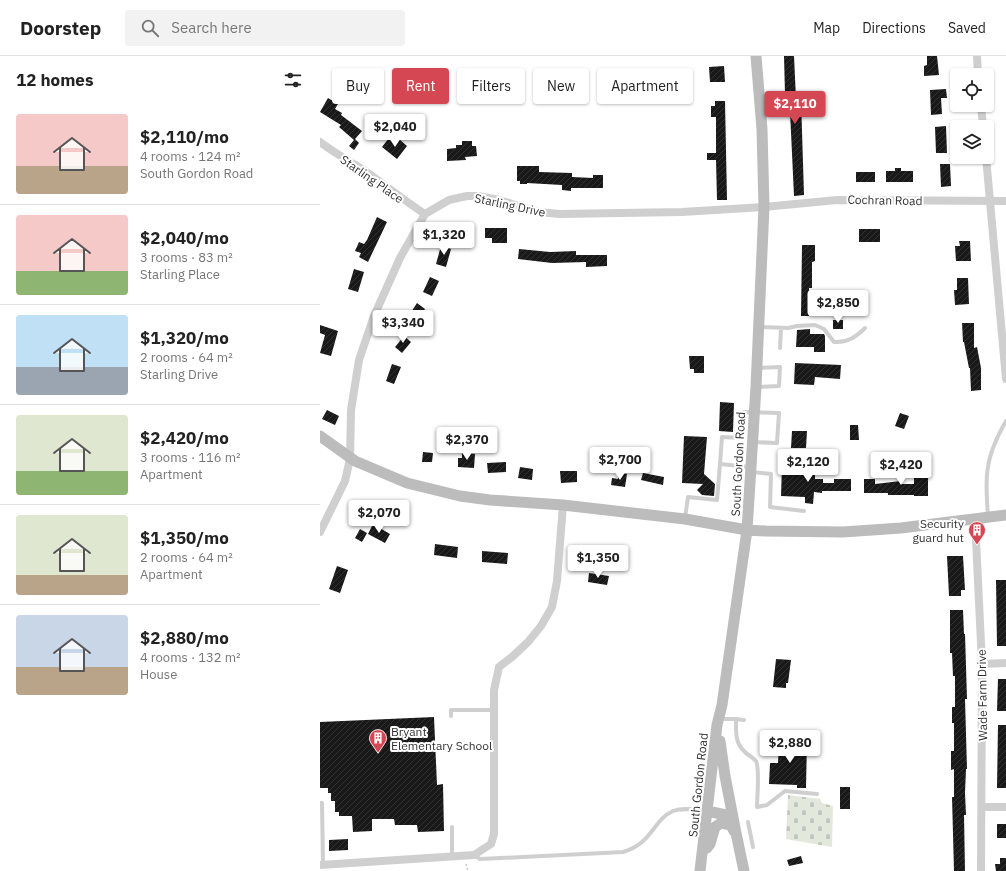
<!DOCTYPE html>
<meta charset="utf-8">
<style>
:root{--surface:#fff;--page:#f2f2f2;--text:#222;--muted:#767676;--line:#e0e0e0;--accent:#d54752}
body{margin:0;font-family:"IBM Plex Sans",sans-serif;background:var(--page);color:var(--text);height:100vh;display:flex;flex-direction:column;font-size:15px;white-space:nowrap}
*{box-sizing:border-box;margin:0}
p{font-size:13px;color:var(--muted)}
.icon{flex:none;width:22px;height:22px;fill:none;stroke:currentColor;stroke-width:2;stroke-linecap:round;stroke-linejoin:round}
.map{position:relative;flex:1;overflow:hidden}
.sheet{display:flex;flex-direction:column;background:var(--surface);width:320px}
.sheet>*{flex:none}
.hud{position:absolute;left:12px;top:12px;width:380px;height:36px;display:flex;gap:8px}
.tools{position:absolute;left:630px;top:12px;display:grid;gap:8px}
.tools a{display:grid;place-items:center;width:44px;height:44px;border-radius:4px;background:var(--surface);box-shadow:0 1px 3px #0004;font-size:20px}
.price{position:absolute;translate:-50% -34px;padding:0 9px;border-radius:4px;background:#fff;color:#222;font-size:13px;line-height:26px;filter:drop-shadow(0 1px 2px #0008)}
.price::after{content:'';position:absolute;left:50%;top:24px;width:12px;height:9px;margin-left:-6px;background:inherit;clip-path:polygon(0 0,100% 0,50% 100%)}
.price.on{background:var(--accent);color:#fff}
ul{padding:0;list-style:none}
li{display:flex;align-items:center;gap:12px;height:100px;padding:0 16px}
li+li{border-top:1px solid var(--line)}
li span{display:grid;place-items:center;flex:none;width:112px;height:80px;border-radius:4px;color:#555}
li>.icon{margin-inline-start:auto}
span .icon{width:48px;height:48px;fill:#fffc;stroke-width:1}
li b{font-size:17px}
h2{display:flex;justify-content:space-between;align-items:center;height:48px;padding:0 16px;font-size:17px}
.pill{padding:0 14px;border-radius:4px;background:var(--surface);box-shadow:0 1px 3px #0004;font-size:14px;line-height:36px}
.pill.on{background:var(--accent);color:#fff}
header{display:flex;align-items:center;gap:24px;box-sizing:border-box;height:56px;padding:0 20px;background:var(--surface);border-bottom:1px solid var(--line)}
header strong{font-size:19px}
nav{display:flex;gap:22px;margin-inline-start:auto;font-size:14px}
.search{width:280px;height:36px;background:var(--page);display:flex;align-items:center;gap:10px;box-sizing:border-box;padding:0 14px;border-radius:4px;color:var(--muted);font-size:15px}
main{display:flex;flex:1;min-height:0}
.map>svg:first-child{display:block}
.cemetery{fill:url(#cemetery-stones)}
.building{fill:url(#building-hatch)}
.lines{fill:none;stroke-linecap:round;stroke-linejoin:round}
.path{stroke:#c9c9c9;stroke-width:1.5;stroke-dasharray:2 2;stroke-linecap:butt}
.lane{stroke:#cfcfcf;stroke-width:4}
.street{stroke:#cfcfcf;stroke-width:8}
.secondary{stroke:#bcbcbc;stroke-width:11}
.labels{text-anchor:middle;dominant-baseline:central;stroke-width:4;stroke-linejoin:round;paint-order:stroke}
.street-label{font-size:12px;fill:#323232;stroke:#fff}
.poi-label{font-size:12px;fill:#323232;stroke:#fff;text-anchor:end}
</style>
<header>
<strong>Doorstep</strong>
<div class="search"><svg class="icon" aria-label="search" viewBox="0 0 24 24"><circle cx="10" cy="10" r="6"/><path d="M15 15l6 6"/></svg>Search here</div>
<nav><a>Map</a><a>Directions</a><a>Saved</a></nav>
</header>
<main>
<section class="sheet">
<h2>12 homes<svg class="icon" aria-label="filters" viewBox="0 0 24 24"><path d="M4 7h16M4 17h16"/><circle cx="9" cy="7" r="2"/><circle cx="15" cy="17" r="2"/></svg></h2>
<ul>
<li><span style="background:linear-gradient(#f6c9c9 65%,#b9a48a 0)"><svg class="icon" aria-label="home" viewBox="0 0 24 24"><path d="M3 11l9-7 9 7M6 9v11h12V9"/></svg></span><div><b>$2,110/mo</b><p>4 rooms · 124 m²</p><p>South Gordon Road</p></div></li>
<li><span style="background:linear-gradient(#f6c9c9 70%,#8fb573 0)"><svg class="icon" aria-label="home" viewBox="0 0 24 24"><path d="M3 11l9-7 9 7M6 9v11h12V9"/></svg></span><div><b>$2,040/mo</b><p>3 rooms · 83 m²</p><p>Starling Place</p></div></li>
<li><span style="background:linear-gradient(#bfe0f5 65%,#9aa5b1 0)"><svg class="icon" aria-label="home" viewBox="0 0 24 24"><path d="M3 11l9-7 9 7M6 9v11h12V9"/></svg></span><div><b>$1,320/mo</b><p>2 rooms · 64 m²</p><p>Starling Drive</p></div></li>
<li><span style="background:linear-gradient(#dfe7d0 70%,#8fb573 0)"><svg class="icon" aria-label="home" viewBox="0 0 24 24"><path d="M3 11l9-7 9 7M6 9v11h12V9"/></svg></span><div><b>$2,420/mo</b><p>3 rooms · 116 m²</p><p>Apartment</p></div></li>
<li><span style="background:linear-gradient(#dfe7d0 75%,#b9a48a 0)"><svg class="icon" aria-label="home" viewBox="0 0 24 24"><path d="M3 11l9-7 9 7M6 9v11h12V9"/></svg></span><div><b>$1,350/mo</b><p>2 rooms · 64 m²</p><p>Apartment</p></div></li>
<li><span style="background:linear-gradient(#c9d6e8 65%,#b9a48a 0)"><svg class="icon" aria-label="home" viewBox="0 0 24 24"><path d="M3 11l9-7 9 7M6 9v11h12V9"/></svg></span><div><b>$2,880/mo</b><p>4 rooms · 132 m²</p><p>House</p></div></li>
</ul>
</section>
<div class="map">
<svg width="686" height="815" viewBox="0 0 686 815">
<defs>
<pattern id="cemetery-stones" width="16" height="16" patternUnits="userSpaceOnUse"><rect width="16" height="16" fill="#e2e8dc"/><path d="M2 7V4a2 2 0 0 1 4 0v3zM10 15v-3a2 2 0 0 1 4 0v3z" fill="#c2c7bd"/></pattern>
<pattern id="building-hatch" width="6" height="6" patternUnits="userSpaceOnUse"><rect width="6" height="6" fill="#191919"/><path d="M-1 1l2-2M0 6l6-6M5 7l2-2" fill="none" stroke="#323232"/></pattern>
</defs>
<rect width="100%" height="100%" fill="#fff"/>
<path class="cemetery" d="M468,739L500,743L502,747L513,750L512,791L466,783Z"/>
<path class="building" d="M464,0H474L476,43H481L484,139L474,140L470,55H467V38H465Z
M607,0H617L619,19L604,20V10L607,9Z
M404,10L405,26H390L389,11Z
M626,33L627,42H621L622,58L611,59L610,34Z
M8,42L18,48L15,53L22,57L21,59L42,75L35,83L39,87L34,94L29,90L34,84L19,71L21,69L0,56Z
M395,45H405L407,144H397L396,104H387V97H396V61H391V50H395Z
M626,70L627,97H616L615,71Z
M69,82L76,88L79,83L87,90L77,103L62,91Z
M142,85H152V90H156L157,100L145,101L146,104L127,105V93L136,92V89H142Z
M620,108H630L631,130L621,131Z
M197,110H219V116L252,117V121L273,122V119H283V132H251V135L242,134V129L207,127V128H200V125H197Z
M575,112H581V115H593V126H566V115H575Z
M536,116H555V126H536Z
M57,161L67,166L48,206L39,201L41,197L35,195L39,186L44,188L47,184Z
M165,172H187V187H172V182H165Z
M539,173H560V186H539Z
M639,185H650L651,205H636L635,190H640Z
M482,189H495V205L492,206V232H489V260H481Z
M121,190L131,193L126,211L116,208Z
M199,193L230,196L256,195V199H287V210L266,211V206L232,207L198,203Z
M34,213L44,216L38,236L28,233Z
M110,221L119,225L112,240L103,236Z
M637,222H648L649,248L635,249L634,234H637Z
M97,247L105,253L97,267L88,261Z
M513,264H523V273H513Z
M642,267H654V292L657,291L661,312V334L651,335L650,312H649L644,286H643Z
M0,269L18,275L11,300L0,297L5,279L0,277Z
M490,273V278H504L505,280V296H494V291H476L477,274Z
M84,280L91,286L82,297L75,291Z
M369,300H384V317H374V313H370Z
M475,307L521,309L520,323L495,321L494,329L474,328Z
M72,308L81,311L74,328L66,325Z
M400,346L414,347L413,376L399,375Z
M7,354L19,360L15,369L2,363Z
M580,357L589,360L584,373L575,370Z
M530,369H538L539,384H530Z
M472,375H487L486,392H471Z
M364,380L387,381L384,418L395,428L394,440L382,439L377,434L383,428L362,427Z
M103,396L113,397L112,406H102Z
M142,397L155,398L154,412L138,411V402H142Z
M186,406V416L168,417L167,407Z
M487,408H495V423H503V427H514V423H531V435H502V437L494,436L493,448L485,447V441L461,440L462,409L487,410Z
M200,411L213,413L212,424L198,422Z
M594,414H608V440H594V439H568V437H544V423H555V428L581,425L582,428H594Z
M240,415H257V426L241,427Z
M299,417L307,418L305,431L291,429L292,422L298,423Z
M323,417L344,421L343,429L321,424Z
M53,468L70,478L65,487L48,478Z
M40,473L47,477L42,486L35,482Z
M115,488L138,491L137,502L114,499Z
M162,495L188,497L187,508L162,506Z
M627,500H643L645,534H641V540H629Z
M17,510L28,514L20,537L9,533Z
M269,517L289,520L287,529L268,526Z
M676,524H686V590H677Z
M630,554H643L644,578H645L647,643H645L647,713H646L645,737L646,759H644L645,815H634L632,741H634V713L631,714V695H634V667H632V651H635V620H633L632,597H630Z
M456,603L471,604L468,627H466V632L453,631Z
M678,623H686V655H677Z
M114,661L117,729L123,728L124,775L98,776L97,769H75L74,763H52V775L33,776L32,760H19V756H15V745H11V737H8V732H0V666Z
M678,669H686V732H677Z
M465,684H487L486,732H477V729L449,728L450,707H458L459,686H464Z
M520,731H530V753H520Z
M677,768H686V782H677Z
M28,783V794L9,795V784Z
M481,800L483,807L469,810L467,804Z
M680,802H686V815H676L675,808H680Z"/>
<g class="lines">
<path class="path" d="M146,808L148,815"/>
<path class="lane" d="M439,271L468,272L477,270L495,269L504,273L514,286C527,287 536,281 545,272
M460,292L461,272
M436,331L459,330L460,311L437,312
M430,411L400,408L402,381L422,382L424,356L459,357L457,387L433,386
M432,416L451,418L450,451L484,455
M668,461C667,445 665,427 668,411C670,396 678,379 686,365
M365,462L368,441L397,444L400,408
M131,660V654H174
M400,663H416
M424,664L416,663C416,675 415,687 424,695C427,699 433,701 436,705C440,713 437,741 437,751L447,749L465,735L497,738
M0,747H2L3,809
M428,766L433,791
M154,799L160,803L303,796C310,794 316,791 322,786C333,777 339,761 353,755C363,751 376,754 387,755
M132,801V771"/>
<path class="street" d="M657,0L658,19
M661,49L663,71
M0,86C13,96 27,104 42,113C63,127 83,144 105,158
M666,101L686,323
M655,463L662,608L661,815
M0,476L25,425L30,403L31,354L39,304L54,260L80,202L105,158L129,144L147,140H158L179,144L218,156L240,158L362,156L444,151L517,144L686,145
M662,608L686,607
M662,751H686
M0,809L154,799L171,788L174,778V634L179,611L192,601L208,586L221,570L232,551L237,525L243,449"/>
<path class="secondary" d="M0,380L35,405L87,427L140,440L170,444L243,449L365,463L427,474L446,475L523,476L581,472L686,459
M400,685L405,720L416,777
M387,755L406,759L411,762L416,777L424,815
M387,792L390,788L395,771L401,767L411,769L414,775
M380,815L397,669L402,649L427,474L436,331L444,151L442,73L436,0"/>
</g>
<defs>
<g id="building-pin" transform="scale(0.9)"><path d="M0 17L-7.5 6A9.5 9.5 0 1 1 7.5 6Z" fill="#d54752" stroke="#fff"/><path d="M-4-6H4V6H1V3H-1V6H-4ZM-2.5-4.3h1.7v1.8h-1.7ZM.8-4.3h1.7v1.8H.8ZM-2.5-1h1.7V.8h-1.7ZM.8-1h1.7V.8H.8Z" fill="#fff"/></g>
</defs>
<g fill-rule="evenodd">
<use href="#building-pin" x="657" y="474"/>
<use href="#building-pin" x="58" y="682"/>
</g>
<g class="labels">
<g class="street-label">
<text transform="translate(52 123) rotate(35)">Starling Place</text>
<text transform="translate(565 144) rotate(1)">Cochran Road</text>
<text transform="translate(190 149) rotate(12)">Starling Drive</text>
<text transform="translate(418 408) rotate(-87)">South Gordon Road</text>
<text transform="translate(662 639) rotate(-91)">Wade Farm Drive</text>
<text transform="translate(378 729) rotate(-84)">South Gordon Road</text>
</g>
<g class="poi-label">
<text x="644" y="467">Security<tspan x="644" dy="14">guard hut</tspan></text>
<text x="71" y="675" text-anchor="start">Bryant<tspan x="71" dy="14">Elementary School</tspan></text>
</g>
</g>
</svg>
<div class="tools">
<a><svg class="icon" aria-label="locate" viewBox="0 0 24 24"><circle cx="12" cy="12" r="6"/><path d="M12 2v4M12 18v4M2 12h4M18 12h4"/></svg></a>
<a><svg class="icon" aria-label="layers" viewBox="0 0 24 24"><path d="M12 4l9 5-9 5-9-5zM3 14l9 5 9-5"/></svg></a>
</div>
<b class="price on" style="left:475px;top:69px">$2,110</b>
<b class="price" style="left:75px;top:92px">$2,040</b>
<b class="price" style="left:124px;top:200px">$1,320</b>
<b class="price" style="left:518px;top:268px">$2,850</b>
<b class="price" style="left:83px;top:288px">$3,340</b>
<b class="price" style="left:147px;top:405px">$2,370</b>
<b class="price" style="left:300px;top:425px">$2,700</b>
<b class="price" style="left:488px;top:427px">$2,120</b>
<b class="price" style="left:581px;top:430px">$2,420</b>
<b class="price" style="left:59px;top:478px">$2,070</b>
<b class="price" style="left:278px;top:523px">$1,350</b>
<b class="price" style="left:470px;top:708px">$2,880</b>
<div class="hud">
<a class="pill">Buy</a>
<a class="pill on">Rent</a>
<a class="pill">Filters</a>
<a class="pill">New</a>
<a class="pill">Apartment</a>
</div>
</div>
</main>
